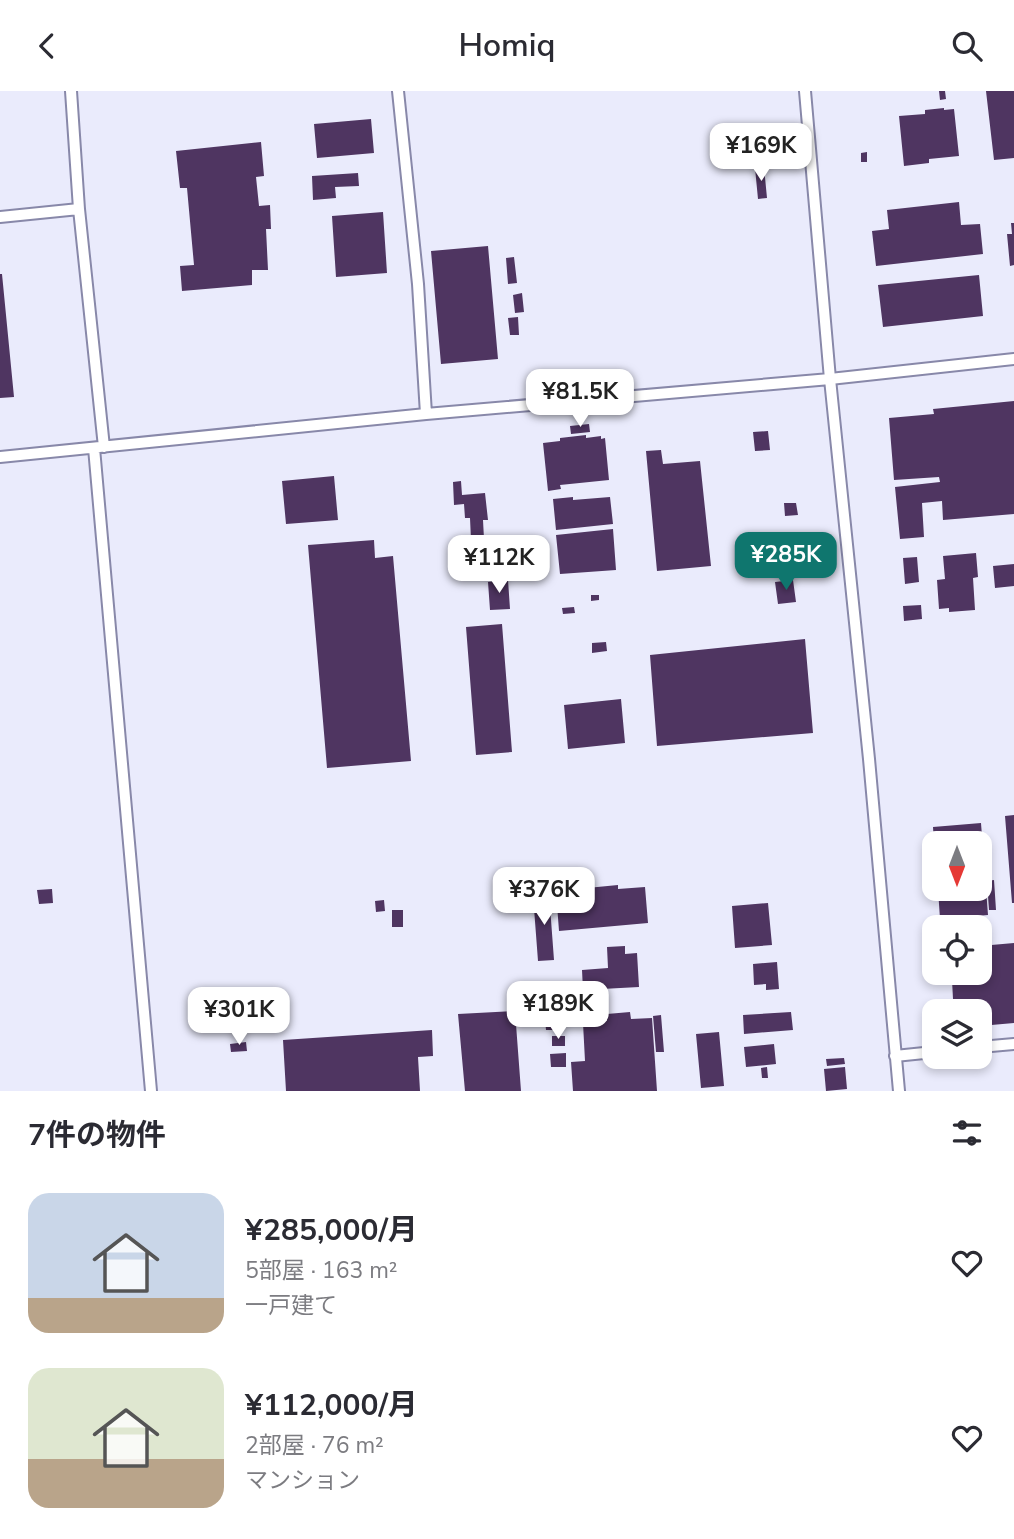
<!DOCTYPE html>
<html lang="ja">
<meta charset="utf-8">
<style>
:root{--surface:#fff;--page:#f7f7f7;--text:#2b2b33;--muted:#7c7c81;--accent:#0f766e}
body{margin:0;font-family:"Nunito Sans","Noto Sans JP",sans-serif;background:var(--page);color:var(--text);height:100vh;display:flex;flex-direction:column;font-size:26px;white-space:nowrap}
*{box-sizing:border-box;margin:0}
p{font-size:23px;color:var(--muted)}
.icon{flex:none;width:38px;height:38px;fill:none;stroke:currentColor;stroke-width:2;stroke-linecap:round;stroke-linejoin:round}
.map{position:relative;height:1000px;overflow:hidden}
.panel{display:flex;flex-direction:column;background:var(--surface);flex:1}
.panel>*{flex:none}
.needle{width:46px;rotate:180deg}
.buttons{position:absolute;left:922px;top:740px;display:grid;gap:14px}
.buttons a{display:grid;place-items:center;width:70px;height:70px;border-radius:14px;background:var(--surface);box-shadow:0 4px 10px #0003;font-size:35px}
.price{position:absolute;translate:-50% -60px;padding:0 16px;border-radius:14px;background:#fff;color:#222;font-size:23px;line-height:46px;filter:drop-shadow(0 2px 4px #0008)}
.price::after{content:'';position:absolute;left:50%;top:42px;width:21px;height:16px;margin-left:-10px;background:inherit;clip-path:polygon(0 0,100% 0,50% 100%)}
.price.on{background:var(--accent);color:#fff}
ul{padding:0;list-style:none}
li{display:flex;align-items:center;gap:21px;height:175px;padding:0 28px}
li span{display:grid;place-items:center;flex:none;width:196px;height:140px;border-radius:21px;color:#555}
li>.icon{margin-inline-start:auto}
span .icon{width:84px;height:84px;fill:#fffc;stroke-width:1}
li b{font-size:30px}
h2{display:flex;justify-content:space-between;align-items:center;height:84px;padding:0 28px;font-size:30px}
header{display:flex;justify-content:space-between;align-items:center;height:91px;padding:0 28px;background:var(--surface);font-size:32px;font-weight:600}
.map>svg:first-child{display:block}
.built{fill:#eaebfc;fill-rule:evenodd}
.building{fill:#4f3561}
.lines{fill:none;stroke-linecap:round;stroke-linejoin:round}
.lane-casing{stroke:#8888a9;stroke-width:14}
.lane{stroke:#fff;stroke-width:10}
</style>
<header><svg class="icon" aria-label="back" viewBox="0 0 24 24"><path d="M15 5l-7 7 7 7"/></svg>Homiq<svg class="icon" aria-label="search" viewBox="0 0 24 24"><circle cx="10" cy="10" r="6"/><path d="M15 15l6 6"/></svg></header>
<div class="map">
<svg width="1014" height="1000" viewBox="0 0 1014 1000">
<rect width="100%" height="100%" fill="#f6f6fd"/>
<path class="built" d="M0,0H1014V1000H0ZM934,752H980V798H934ZM934,836H980V882H934ZM934,920H980V966H934Z"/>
<path class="building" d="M939,0H945L946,8L940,9Z
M986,0H1014V67L994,69Z
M944,17V19L954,18L959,65L929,68V72L904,75L899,25L925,23V19Z
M371,28L374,62L317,67L314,33Z
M261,51L264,85L256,86L259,115L270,114L271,138H266L268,179H252V194L182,200L180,175L194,174L187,97H180L176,60Z
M867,61V71H861V62Z
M764,76L767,107L758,108L755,77Z
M358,82L359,95L335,96L336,107L313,109L312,85Z
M959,111L961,134L980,133L983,163L876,175L872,140L889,138L887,119Z
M383,121L387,182L336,186L332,125Z
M1011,132H1014V174L1010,175L1007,143H1012Z
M488,155L498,268L441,273L431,160Z
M514,166L517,192L508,193L506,167Z
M0,183H2L14,306L0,307Z
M979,184L983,225L883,236L878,194Z
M522,202L524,221L515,222L513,204Z
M518,226L519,244H510L508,227Z
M1014,310V423L943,429L942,410L922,412L924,446L900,448L895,396L940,391L939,386L894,389L889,327L934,323L933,318Z
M589,333L590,341L571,343L570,335Z
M768,340L770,359L755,360L753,341Z
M586,344V347L601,345V348L605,347L609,389L560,394L561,398L548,400L543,352L560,350V347Z
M661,359L663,373L700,370L711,475L657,480L646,360Z
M334,385L338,429L286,433L282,390Z
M461,390L462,404L485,402L488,429H483L484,448L471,449L470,427H465L464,413L454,414L453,391Z
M573,406V409L610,406L613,433L556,439L553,408Z
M784,412H796L798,424L785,425Z
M613,438L616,479L560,483L556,444Z
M374,449L375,467L393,465L411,670L327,677L308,454Z
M471,450V454L484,452L486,464L468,465V462L460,463L459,451Z
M976,462L978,486L973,487L975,519L949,521V517L939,518L937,489L945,488L943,465Z
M488,465V470L473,471V467Z
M917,466L919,491L905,493L903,467Z
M1014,473V495L995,497L993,475Z
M508,489L510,518L490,519L488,491Z
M793,489L796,511L778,513L775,491Z
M591,504H599V509L591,510Z
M921,514L922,528L904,530L903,515Z
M574,516L575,522L563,523L562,517Z
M502,533L512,661L476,664L466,536Z
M805,548L813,642L657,655L650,564Z
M606,551L607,560L592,562V552Z
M621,608L625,652L568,658L564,614Z
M1014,724V812H1012L1005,725Z
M981,732L988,824L940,828L938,798H980V752H934L933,736Z
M994,789L996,819H989L987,790Z
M618,794V798L645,796L648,832L559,840L556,800Z
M52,798L53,812L39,813L37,799Z
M549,802L554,869L538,870L533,804Z
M384,809L385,820L376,821L375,810Z
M768,812L772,854L735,857L732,815Z
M392,819H403V836H392Z
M1014,852V932L980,935V920H959L958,908H953L952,889H956L955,882H980V855Z
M625,855V863L637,862L639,896L583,899L582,879L608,877L607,856Z
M777,871L779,898L766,899V893L754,894L753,873Z
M515,920L521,1000H465L458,923Z
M630,921L631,928L652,927L657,1000H573L571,971L585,970L583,932L607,930V923Z
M791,921L793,939L744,943L743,924Z
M661,924L664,961H656L653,925Z
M553,927V939H546L545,928Z
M432,939L433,965L418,966L420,1000H286L283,949Z
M719,941L724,995L701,997L696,943Z
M552,945H565V955H552Z
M246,951L247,960L231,961L230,953Z
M774,953L776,973L746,976L744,956Z
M566,962V976H551L550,963Z
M844,967L845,973L827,975L826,968Z
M767,976L768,987H762L761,977Z
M845,976L847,998L826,1000L824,978Z"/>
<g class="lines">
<g class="lane-casing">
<path id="lane" d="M71,0L79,118L104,356
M398,0L418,193L426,323
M805,0L830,288L869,668L899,1000
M0,126L79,118
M94,357L151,1000
M0,366L426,323L830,288L1014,268
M980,956L1014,953
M895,965L934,961"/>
</g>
<use href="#lane" class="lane"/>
</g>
</svg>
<div class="buttons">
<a><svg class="needle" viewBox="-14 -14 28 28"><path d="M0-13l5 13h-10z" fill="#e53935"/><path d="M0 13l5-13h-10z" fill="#7c7c81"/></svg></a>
<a><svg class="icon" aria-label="locate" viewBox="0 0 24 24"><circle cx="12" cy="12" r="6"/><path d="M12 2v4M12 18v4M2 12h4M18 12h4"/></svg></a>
<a><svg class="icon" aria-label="layers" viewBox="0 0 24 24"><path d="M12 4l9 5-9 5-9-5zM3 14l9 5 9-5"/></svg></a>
</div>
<b class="price" style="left:761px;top:92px">¥169K</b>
<b class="price" style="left:580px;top:338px">¥81.5K</b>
<b class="price on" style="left:786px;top:501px">¥285K</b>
<b class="price" style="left:499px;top:504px">¥112K</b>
<b class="price" style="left:544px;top:836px">¥376K</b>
<b class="price" style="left:558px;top:950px">¥189K</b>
<b class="price" style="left:239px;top:956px">¥301K</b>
</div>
<section class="panel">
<h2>7件の物件<svg class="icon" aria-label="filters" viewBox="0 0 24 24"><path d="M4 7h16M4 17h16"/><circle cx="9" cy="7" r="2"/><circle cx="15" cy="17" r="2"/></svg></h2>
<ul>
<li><span style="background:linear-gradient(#c9d6e8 75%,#b9a48a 0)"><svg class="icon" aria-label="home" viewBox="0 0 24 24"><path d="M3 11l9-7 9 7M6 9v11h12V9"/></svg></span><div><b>¥285,000/月</b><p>5部屋 · 163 m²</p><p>一戸建て</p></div><svg class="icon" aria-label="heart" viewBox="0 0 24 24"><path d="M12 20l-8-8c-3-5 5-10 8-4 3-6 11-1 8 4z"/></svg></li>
<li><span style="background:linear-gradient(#dfe7d0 65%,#b9a48a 0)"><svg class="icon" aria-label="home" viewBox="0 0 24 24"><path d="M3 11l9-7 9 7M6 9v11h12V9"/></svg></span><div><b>¥112,000/月</b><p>2部屋 · 76 m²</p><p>マンション</p></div><svg class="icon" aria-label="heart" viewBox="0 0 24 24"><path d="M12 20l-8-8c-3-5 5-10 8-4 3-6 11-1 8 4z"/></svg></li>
</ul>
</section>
